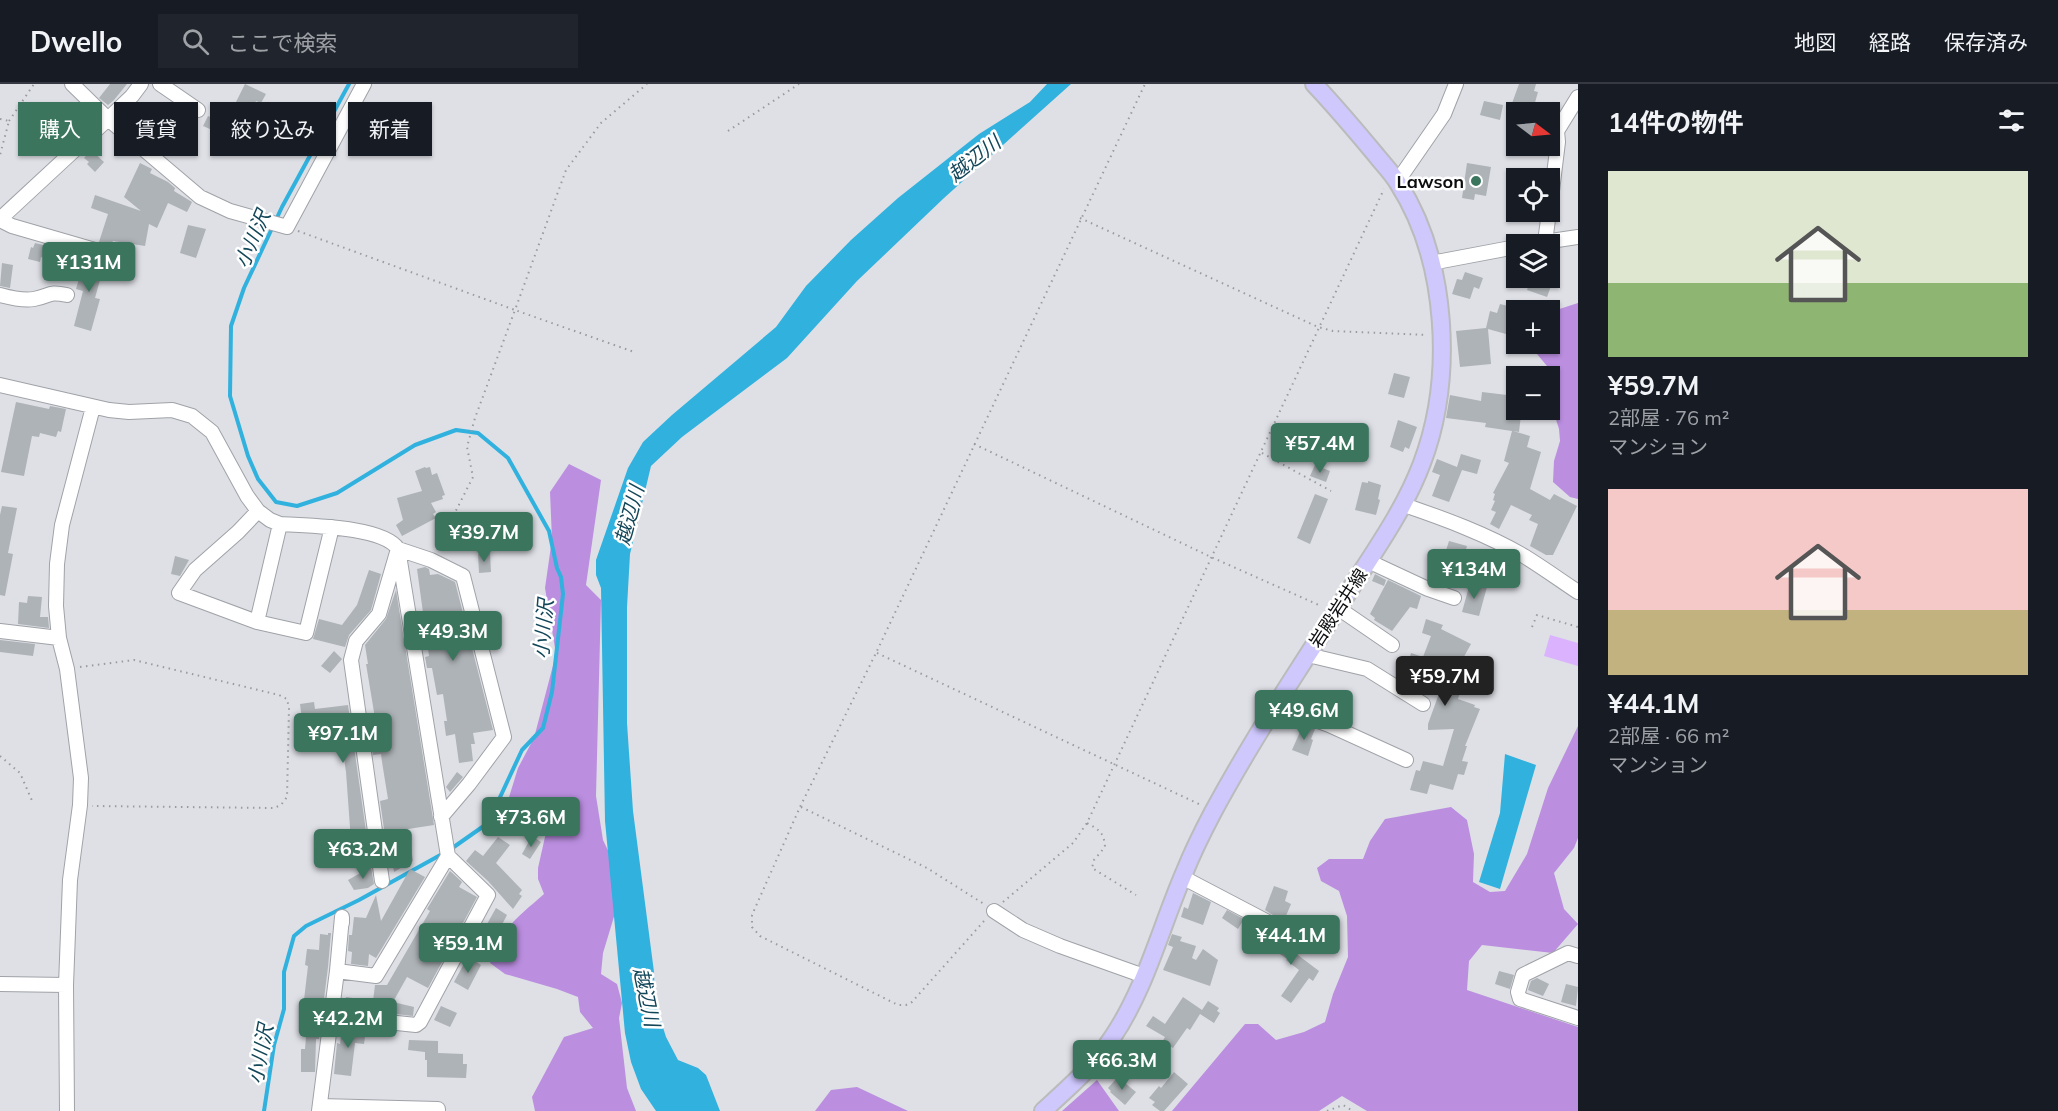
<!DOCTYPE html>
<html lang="ja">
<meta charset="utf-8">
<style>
:root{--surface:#171b24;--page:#20242c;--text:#f1f3f6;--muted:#9ea1a6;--line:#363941;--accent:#3b755e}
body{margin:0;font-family:Mulish,"Noto Sans JP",sans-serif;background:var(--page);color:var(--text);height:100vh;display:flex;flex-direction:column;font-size:22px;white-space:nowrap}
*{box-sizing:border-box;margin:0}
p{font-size:20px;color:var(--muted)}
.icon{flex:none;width:33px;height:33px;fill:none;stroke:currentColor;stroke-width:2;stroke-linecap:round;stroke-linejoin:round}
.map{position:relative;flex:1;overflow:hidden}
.side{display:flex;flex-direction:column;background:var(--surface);width:480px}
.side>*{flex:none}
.banner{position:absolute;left:18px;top:18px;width:570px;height:54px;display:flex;gap:12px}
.needle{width:39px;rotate:106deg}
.controls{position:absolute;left:1506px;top:18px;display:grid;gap:12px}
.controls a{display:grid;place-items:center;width:54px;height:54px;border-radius:0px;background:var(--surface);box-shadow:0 2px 4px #0004;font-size:30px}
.price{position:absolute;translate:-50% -51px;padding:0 14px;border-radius:6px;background:var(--accent);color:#fff;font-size:20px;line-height:39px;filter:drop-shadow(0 2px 3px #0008)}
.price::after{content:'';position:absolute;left:50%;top:36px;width:18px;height:14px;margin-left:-9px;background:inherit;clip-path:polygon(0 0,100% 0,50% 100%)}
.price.active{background:#222;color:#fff}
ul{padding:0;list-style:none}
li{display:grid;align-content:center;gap:12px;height:318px;padding:0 30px}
li span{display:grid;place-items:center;height:186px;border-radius:0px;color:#555}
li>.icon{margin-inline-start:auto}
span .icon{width:108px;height:108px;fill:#fffc;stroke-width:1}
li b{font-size:26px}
h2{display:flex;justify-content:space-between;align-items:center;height:72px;padding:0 30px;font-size:26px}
.tag{padding:0 21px;border-radius:0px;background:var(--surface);box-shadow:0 2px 4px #0004;font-size:21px;line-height:54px}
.tag.active{background:var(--accent);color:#fff}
header{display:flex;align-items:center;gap:36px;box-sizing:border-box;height:84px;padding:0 30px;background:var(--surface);border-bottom:2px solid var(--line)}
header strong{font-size:28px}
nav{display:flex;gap:33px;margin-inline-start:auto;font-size:21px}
.search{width:420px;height:54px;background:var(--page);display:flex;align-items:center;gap:15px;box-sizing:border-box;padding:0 21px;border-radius:0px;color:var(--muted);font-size:22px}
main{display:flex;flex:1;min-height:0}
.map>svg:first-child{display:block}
.green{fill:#dab2fd}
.forest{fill:#bb8ee0}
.water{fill:#31b1de}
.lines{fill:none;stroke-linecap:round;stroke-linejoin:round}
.stream{stroke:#31b1de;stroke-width:4}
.building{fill:#aeb3b7}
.minor-casing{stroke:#9fa2a7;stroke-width:16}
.major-casing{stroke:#bbbbbc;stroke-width:20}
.path{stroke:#9a9ba0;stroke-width:2;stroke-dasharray:1.5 4.5;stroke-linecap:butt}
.minor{stroke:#fff;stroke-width:14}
.major{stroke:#cec8fd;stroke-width:16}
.poi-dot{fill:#3b755e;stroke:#fff;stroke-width:2}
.labels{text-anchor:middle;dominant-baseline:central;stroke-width:5;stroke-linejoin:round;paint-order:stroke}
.poi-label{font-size:18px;font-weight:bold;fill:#0c0d0f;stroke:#fff;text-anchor:end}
.street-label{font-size:18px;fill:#0c0d0f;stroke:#fff}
.water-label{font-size:20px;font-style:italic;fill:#124659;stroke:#fff}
</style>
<header>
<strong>Dwello</strong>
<div class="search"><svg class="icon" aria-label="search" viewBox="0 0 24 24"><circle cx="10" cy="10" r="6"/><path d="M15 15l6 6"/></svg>ここで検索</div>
<nav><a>地図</a><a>経路</a><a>保存済み</a></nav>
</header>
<main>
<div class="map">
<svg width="1578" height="1027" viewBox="0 0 1578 1027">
<rect width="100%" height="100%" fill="#dee0e6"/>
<path class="green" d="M1550,551L1578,559V582L1544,572Z"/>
<path class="forest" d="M1578,219V415L1570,413L1553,398L1554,377L1560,357L1559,345L1552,323V288L1532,264V260H1550V228Z
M569,380L601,396L586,501L601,516L596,712L603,756L613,777L616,826L603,869L601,890L617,900L622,919L619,934L627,1004L636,1027H535L532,1013L564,953L593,944L580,928L578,913L557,905L505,890L490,879C501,844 518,833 544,810L538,795V784L549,735C531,739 520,744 502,736L518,684L534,654L556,570L545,504L552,455L550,408Z
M1578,642V754L1574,764L1554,789L1564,825L1578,840L1553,869L1482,861L1469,877L1467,906L1578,943V1027H1367L1342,1012L1319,1027H1172L1245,940H1258L1276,956L1304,948L1325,938L1333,910L1348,873L1347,832L1339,807L1321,797L1317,784L1329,775H1363L1370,757L1385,735L1451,723L1467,736L1474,770L1473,798L1490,808L1505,807L1527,770L1548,704Z
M1097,996L1119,1027H1062Z
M857,1003L908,1027H815L831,1006Z"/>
<path class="water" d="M1047,0H1071L944,114L857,197L787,274L682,353L651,382L630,470L627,523V639L633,727L654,888L655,918L666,953L678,976L698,984L706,991L720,1027H656L641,1005L631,978L625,949L605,737L601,504L596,491V476L628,384L643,358L672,331L776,243L806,202L851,156L898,114L979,50L1030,18Z
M1505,670L1536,681L1500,805L1479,798L1500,729Z"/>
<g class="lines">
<path class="stream" d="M349,0L282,123L244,204L231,242L230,312L248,372L258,395L276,418L297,422L337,409L415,361L456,346L478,349L508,374L549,447L557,484L561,493L563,510L552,608L543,644L522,666L488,739L451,765
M264,1027L274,961L284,925V888L294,852L306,842L359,816L444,769"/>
</g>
<path class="building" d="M110,0H127L114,16L108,21L99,14Z
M245,0L266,10L261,19L256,17L242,49L225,40Z
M1519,0H1536L1534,7L1538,8L1534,22H1531L1530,27L1511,22Z
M1484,17L1503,21L1500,36L1480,31Z
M208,32L224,39L219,49L203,42Z
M91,66L104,78L95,88L87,80L89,78L84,74Z
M140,79L152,85L150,89L168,98L175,104L174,107L192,118L187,128L168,119L157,144L149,140L145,162L113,157L111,161L99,158L108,130L91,124L95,111L141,127L124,113Z
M1467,79L1491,83L1486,112L1475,110L1474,116L1462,114Z
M188,141L206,145L196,174L180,169Z
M35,159L60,165L62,168L48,175L41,173L40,178L28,175L31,163L33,164Z
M85,174L105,178L95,214L100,215L91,247L74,242L83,207L76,205Z
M2,179L13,181L10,204L0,202Z
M1465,188L1483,194L1479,205L1474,203L1470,215L1452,210L1457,195L1462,196Z
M1531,194H1554L1547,213L1527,206Z
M1500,220L1516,224V249L1507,246L1506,250L1488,245L1491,280L1460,283L1456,247L1486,244L1490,227L1497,229Z
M1394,289L1410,293L1404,314L1388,310Z
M1510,292H1516V330L1521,331L1519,348L1513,347L1530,352L1527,363L1541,368L1530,405L1550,416L1554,410L1577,422L1553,471H1546L1530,462L1538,440L1529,436L1532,431L1511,421L1499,445L1490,440L1496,428L1491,426L1495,417L1493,416L1495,410L1493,409L1509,379L1504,377L1512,347L1485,343L1486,339L1446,334L1450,311L1481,317L1482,308L1507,311Z
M16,318L49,325L50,322L66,325L61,348L58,347L56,353L40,349L39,353L32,352L24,392L1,388Z
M1398,336L1417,343L1409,365L1405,363L1403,368L1390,363Z
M1461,370L1481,376L1477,390L1462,386L1449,418L1432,412L1440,391L1432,388L1437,375L1457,383Z
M1315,381L1330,387L1326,398L1310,392Z
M425,383L426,384L430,383L432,391L437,389L445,411L442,412L443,415L431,419L436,428L433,430L436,434L402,452L396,441L403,436L397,414L422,407L415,387Z
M1368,397L1381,401L1378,415L1380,416L1376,431L1355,426L1362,398L1368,399Z
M1315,410L1328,415L1310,460L1297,454Z
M2,422L17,424L8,469L13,470L5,512L0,511V431Z
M1449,457L1467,462L1461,482L1454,480L1447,502L1436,498Z
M490,469L491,488L479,489L478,470Z
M175,472L189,476L180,492L171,490Z
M425,483L429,485L430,491L438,490L455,498L493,646L473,649L475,660H471L473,677L459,679L455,650L446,652L444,637H447L443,610L437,611L432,584H427L425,573L429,572L417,485Z
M369,486L381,490L371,526L349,551L345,563L313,555L319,535L342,541L357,521Z
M1375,490L1386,496L1384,502L1372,497Z
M1388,496L1421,512L1417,525L1410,523L1392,547L1374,536L1375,534L1370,530Z
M1470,499L1487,503L1479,532L1462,528Z
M396,506L434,741L408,745L413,777L394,788L390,765L387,766L380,717L388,715L382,678L381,670L373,671L370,648L377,646L366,580H368L365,561L386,535Z
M28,512L42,513L40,533H48L49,544L18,540L19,518L27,519Z
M1426,535L1443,541L1441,545L1471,560L1461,578L1464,579L1451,605L1460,608L1458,615L1475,621L1474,623L1480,625L1465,662H1467L1462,677L1468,678L1464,691L1458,690L1453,706L1430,700L1427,710L1410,706L1416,686L1420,687L1423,677L1443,682L1454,645L1428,646V640L1445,593L1408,580L1411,569L1423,573L1431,552L1422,549Z
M0,556L35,560L33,572L0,568Z
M334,567L342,575L330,589L321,582Z
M314,618L315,625L348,621L369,768L352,771L346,688L343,668L339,669L336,646L323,648L322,641L303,644L300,620Z
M1303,641L1315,645L1311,655L1313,656L1308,672L1292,666Z
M457,688L463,693L450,708L446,703Z
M532,752L541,758L530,775L522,770Z
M498,753L510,761L496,779L522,806L519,810L522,812L513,825L488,797L466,777L475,766L483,772Z
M371,783L374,800L368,804L354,806L348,796Z
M410,785L425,793L376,874L369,870L368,882L351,880L352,868L348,867L349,851H352L354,833L366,834L376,811L381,837Z
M450,787L462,798L459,803L477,813L428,904L407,893L393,918L414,923L413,932L345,924L346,913L373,917L375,901H387L430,827L427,825Z
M1274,802L1288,807L1285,817L1291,820L1283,839L1291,843L1289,848L1273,831L1265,826Z
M1193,809L1211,818L1203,841L1181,833L1184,823L1188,825Z
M496,824L507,831L494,856L482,849Z
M1227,826L1244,835L1238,845L1222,834Z
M1256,842L1276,861L1280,863L1286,862L1319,887L1313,897L1309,894L1291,919L1281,912L1299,886L1286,876L1287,875L1251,850Z
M328,849H331L328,883L319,955H316L315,988H301V965H305L309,917L304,916L308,882L305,881L307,865L319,866L320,850L328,851Z
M1172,850L1182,853L1180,857L1196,862L1192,874L1196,876L1203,865L1218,876L1210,902L1163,886L1173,863L1168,861Z
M472,875L481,881L468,906L454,898L466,876L470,879Z
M1499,887L1514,891L1510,905L1495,900Z
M1537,894L1549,900L1543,912L1528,906L1531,897Z
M1566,900L1578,903L1576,922L1561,918Z
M1183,913L1202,926L1208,917L1219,924L1217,927L1220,929L1214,939L1200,930L1190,946L1187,944L1173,964L1162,958L1165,953L1146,942L1153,932L1165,940Z
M441,922L457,929L450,943L434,936Z
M342,942L366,945L364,960L355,959L351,992L334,990L337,959L340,960Z
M409,956L438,957V969L463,970V980H467L466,994L427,993V976H425V968L408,966Z
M1174,988L1188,1000L1164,1027H1160L1152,1021L1155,1018L1149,1014L1159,1002L1161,1004Z
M1116,995L1118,997L1120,995L1136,1008L1125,1021L1110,1008L1111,1007L1108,1004Z"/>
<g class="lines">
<g class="minor-casing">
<path id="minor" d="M72,0L108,35L200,113L230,127L287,143L364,0
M160,0L198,26
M1397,98L1444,30L1456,0
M1550,123L1558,58L1557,47L1578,13
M0,135L108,35L132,12L141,0
M0,136L12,142L112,171
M1545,158L1549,128
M1531,160L1578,153
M1431,179L1516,163
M0,211C11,214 23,217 34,215C51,212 47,207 67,211
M0,301L109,326L129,328L172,326L192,332L212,348L247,412L258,427L270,436L280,440C306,442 383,442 398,465L448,772L488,811L420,938L416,941L330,932
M1404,421C1445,435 1486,450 1524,472C1542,483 1560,496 1578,508
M258,427L238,448L195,486L179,509L257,538L306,549L332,443
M1368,477L1428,505L1454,514
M1338,524L1392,561
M257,538L280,440
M0,547L59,554
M1308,571L1367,585L1423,620
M1276,621L1329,641L1406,676
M1182,793L1266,837L1282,854
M382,797L351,576L356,557L379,530L398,465L431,476L463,492L504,653L469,700L441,733
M994,827L1023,846L1060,862L1144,892
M1578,872L1568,869L1523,891L1518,908L1520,915L1578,934
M337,887L342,833V839
M0,900L66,901
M320,1022L438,1025V1027
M67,1027L66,901L70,796L80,721L81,694L67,585L59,554L56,522L57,480L62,441L93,323
M319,1027L337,887L376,892L448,772"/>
</g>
<g class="major-casing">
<path id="major" d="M1043,1027C1067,1005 1094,982 1112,954C1146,904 1161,842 1185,787C1193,767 1203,747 1213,728C1253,654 1300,583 1346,512C1373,469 1404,427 1422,379C1454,294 1448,177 1398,99C1392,89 1383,80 1376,71C1356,47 1336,23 1314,0"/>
</g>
<path class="path" d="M0,35L9,37L0,71
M9,37L34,0
M728,47L799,0
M1080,134L1318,243L1333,247L1427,251
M298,147L515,226L566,86L601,39L647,0
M974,360L1211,473L1321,522
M1262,369L1331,407
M437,464L473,393L467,363L475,334L515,226L634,268
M1532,543L1537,531L1578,543
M877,569L1201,721
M80,583L134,576L279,611L287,615L289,624L287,713L281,721L274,724L92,722
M0,672L20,689L33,719
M801,723L927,784L984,820
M1087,739C1099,746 1104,748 1105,763L1094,776L1092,784L1136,811
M1003,818L1073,759L1087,739L1384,105
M984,837L912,918L906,921H898L760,852L752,843V831L800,723L876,569L1145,0
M1327,1027L1343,1021L1353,1027"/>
<use href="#minor" class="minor"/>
<use href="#major" class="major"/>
</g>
<circle class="poi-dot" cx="1476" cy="97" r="6"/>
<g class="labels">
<g class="poi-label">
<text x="1464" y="97">Lawson</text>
</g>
<g class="street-label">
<text transform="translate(1338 524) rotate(-57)">岩殿岩井線</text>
</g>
<g class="water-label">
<text transform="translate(974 74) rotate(-38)">越辺川</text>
<text transform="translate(252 155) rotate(-67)">小川沢</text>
<text transform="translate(629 431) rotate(-75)">越辺川</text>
<text transform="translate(543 545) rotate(-85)">小川沢</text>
<text transform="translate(647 913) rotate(78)">越辺川</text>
<text transform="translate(260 970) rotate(-79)">小川沢</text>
</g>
</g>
</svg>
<div class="controls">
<a><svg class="needle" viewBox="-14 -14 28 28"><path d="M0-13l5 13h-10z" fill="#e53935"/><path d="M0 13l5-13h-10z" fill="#9ea1a6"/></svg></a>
<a><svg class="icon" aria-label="locate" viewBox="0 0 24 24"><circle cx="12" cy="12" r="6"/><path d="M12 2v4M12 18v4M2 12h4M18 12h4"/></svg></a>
<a><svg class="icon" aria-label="layers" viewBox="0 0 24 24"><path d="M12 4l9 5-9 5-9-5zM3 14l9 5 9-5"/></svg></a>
<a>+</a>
<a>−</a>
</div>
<b class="price" style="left:89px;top:209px">¥131M</b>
<b class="price" style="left:1320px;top:390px">¥57.4M</b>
<b class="price" style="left:484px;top:479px">¥39.7M</b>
<b class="price" style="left:1474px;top:516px">¥134M</b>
<b class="price" style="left:453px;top:578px">¥49.3M</b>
<b class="price active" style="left:1445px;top:623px">¥59.7M</b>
<b class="price" style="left:1304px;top:657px">¥49.6M</b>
<b class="price" style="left:343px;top:680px">¥97.1M</b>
<b class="price" style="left:531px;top:764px">¥73.6M</b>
<b class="price" style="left:363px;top:796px">¥63.2M</b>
<b class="price" style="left:1291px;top:882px">¥44.1M</b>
<b class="price" style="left:468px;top:890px">¥59.1M</b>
<b class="price" style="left:348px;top:965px">¥42.2M</b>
<b class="price" style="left:1122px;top:1007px">¥66.3M</b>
<div class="banner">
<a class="tag active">購入</a>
<a class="tag">賃貸</a>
<a class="tag">絞り込み</a>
<a class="tag">新着</a>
</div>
</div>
<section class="side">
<h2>14件の物件<svg class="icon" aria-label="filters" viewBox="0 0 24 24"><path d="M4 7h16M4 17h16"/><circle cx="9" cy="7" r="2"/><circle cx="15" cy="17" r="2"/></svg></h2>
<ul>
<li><span style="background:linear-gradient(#dfe7d0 60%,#8fb573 0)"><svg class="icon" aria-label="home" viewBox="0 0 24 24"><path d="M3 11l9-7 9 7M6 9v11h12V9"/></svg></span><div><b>¥59.7M</b><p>2部屋 · 76 m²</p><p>マンション</p></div></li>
<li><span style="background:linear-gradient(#f6c9c9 65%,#c2b280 0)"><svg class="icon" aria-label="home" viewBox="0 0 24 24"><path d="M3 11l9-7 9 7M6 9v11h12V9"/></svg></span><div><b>¥44.1M</b><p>2部屋 · 66 m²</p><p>マンション</p></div></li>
</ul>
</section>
</main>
